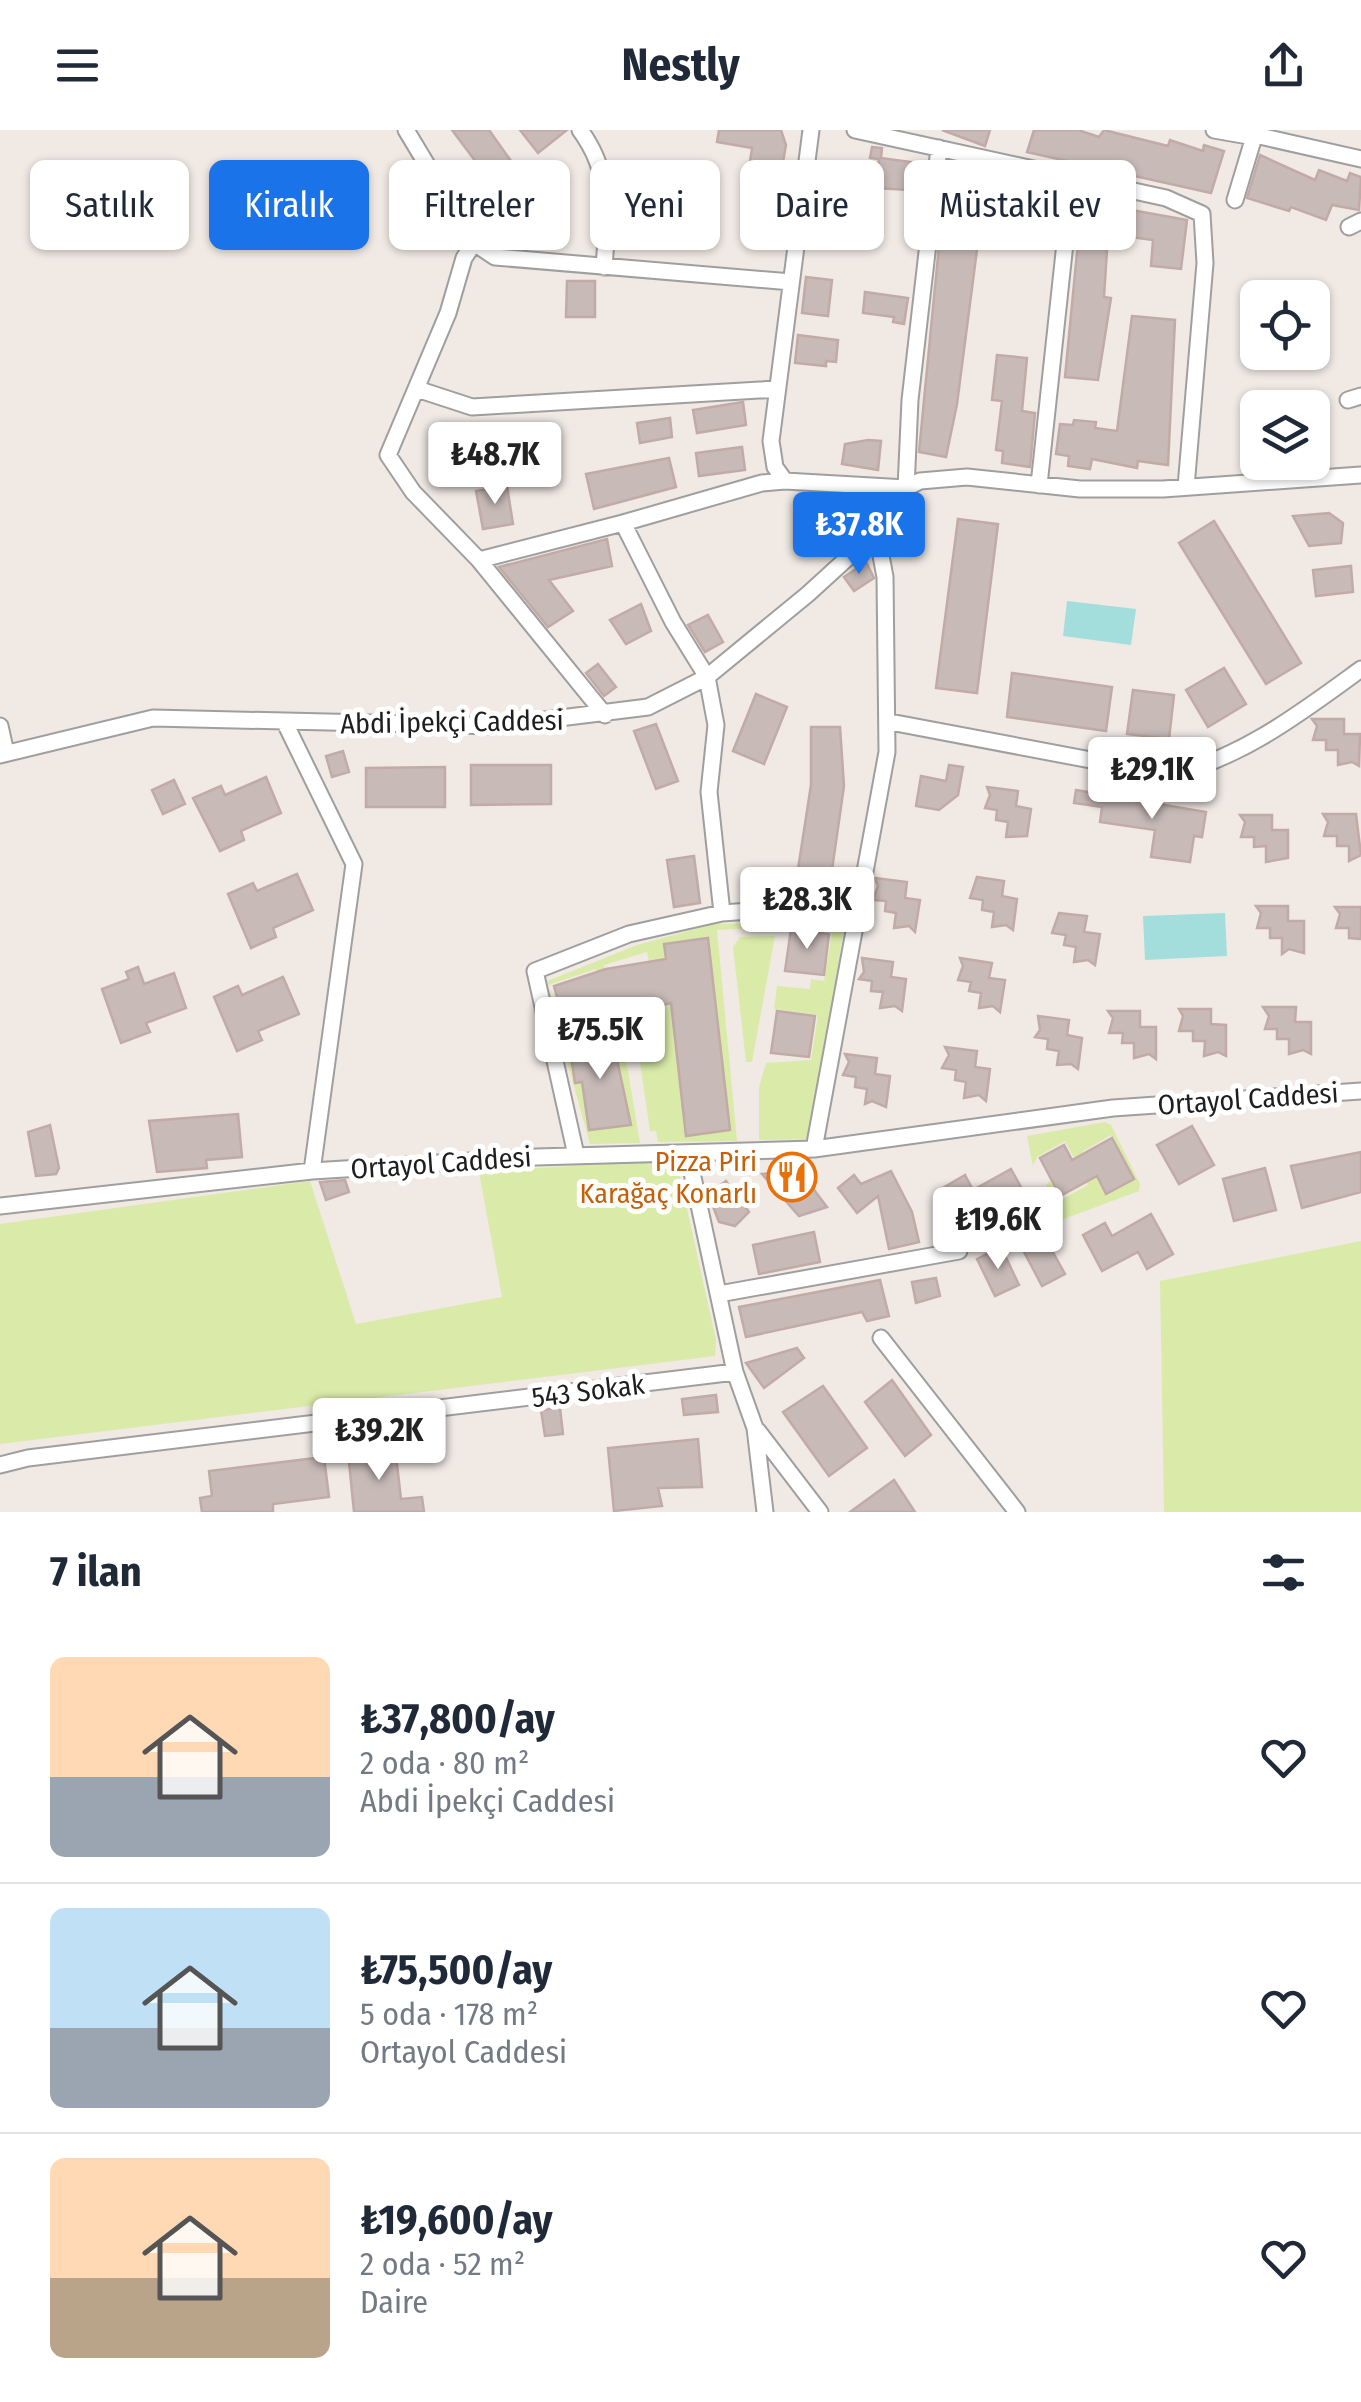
<!DOCTYPE html>
<html lang="tr">
<meta charset="utf-8">
<style>
:root{--surface:#fff;--page:#f6f6f7;--text:#1f2937;--muted:#747a83;--line:#e0e1e3;--accent:#1a73e8}
body{margin:0;font-family:"Fira Sans Condensed",sans-serif;background:var(--page);color:var(--text);height:100vh;display:flex;flex-direction:column;font-size:38px;white-space:nowrap}
*{box-sizing:border-box;margin:0}
p{font-size:32px;color:var(--muted)}
.icon{flex:none;width:55px;height:55px;fill:none;stroke:currentColor;stroke-width:2;stroke-linecap:round;stroke-linejoin:round}
.map{position:relative;height:1382px;overflow:hidden}
.sheet{display:flex;flex-direction:column;background:var(--surface);flex:1}
.sheet>*{flex:none}
.hud{position:absolute;left:30px;top:30px;width:1302px;height:90px;display:flex;gap:20px}
.controls{position:absolute;left:1240px;top:150px;display:grid;gap:20px}
.controls a{display:grid;place-items:center;width:90px;height:90px;border-radius:15px;background:var(--surface);box-shadow:0 2px 8px #0004;font-size:50px}
.price{position:absolute;translate:-50% -85px;padding:0 22px;border-radius:10px;background:#fff;color:#222;font-size:32px;line-height:65px;filter:drop-shadow(0 2px 5px #0008)}
.price::after{content:'';position:absolute;left:50%;top:60px;width:30px;height:22px;margin-left:-15px;background:inherit;clip-path:polygon(0 0,100% 0,50% 100%)}
.price.on{background:var(--accent);color:#fff}
ul{padding:0;list-style:none}
li{display:flex;align-items:center;gap:30px;height:250px;padding:0 50px}
li+li{border-top:2px solid var(--line)}
li span{display:grid;place-items:center;flex:none;width:280px;height:200px;border-radius:15px;color:#555}
li>.icon{margin-inline-start:auto}
span .icon{width:120px;height:120px;fill:#fffc;stroke-width:1}
li b{font-size:42px}
h2{display:flex;justify-content:space-between;align-items:center;height:120px;padding:0 50px;font-size:42px}
.pill{padding:0 35px;border-radius:15px;background:var(--surface);box-shadow:0 2px 8px #0004;font-size:35px;line-height:90px}
.pill.on{background:var(--accent);color:#fff}
header{display:flex;justify-content:space-between;align-items:center;height:130px;padding:0 50px;background:var(--surface);font-size:45px;font-weight:700}
.map>svg:first-child{display:block}
.grass{fill:#daeba9;fill-rule:evenodd}
.water{fill:#a3dedc}
.building{fill:#c7bab7;stroke:#c2aba6;stroke-width:2.5}
.lines{fill:none;stroke-linecap:round;stroke-linejoin:round}
.minor-casing{stroke:#9f9f9f;stroke-width:19}
.minor{stroke:#fff;stroke-width:15}
.labels{text-anchor:middle;dominant-baseline:central;stroke-width:10;stroke-linejoin:round;paint-order:stroke}
.street-label{font-size:28px;fill:#1e1e1e;stroke:#fff}
.food-label{font-size:28px;fill:#c56008;stroke:#fff;text-anchor:end}
</style>
<header><svg class="icon" aria-label="menu" viewBox="0 0 24 24"><path d="M4 6h16M4 12h16M4 18h16"/></svg>Nestly<svg class="icon" aria-label="share" viewBox="0 0 24 24"><path d="M12 15V3M7 8l5-5 5 5M5 13v7h14v-7"/></svg></header>
<div class="map">
<svg width="1361" height="1382" viewBox="0 0 1361 1382">
<rect width="100%" height="100%" fill="#f0e9e4"/>
<path class="grass" d="M845,792L811,1009L759,1010V957L766,933L811,930L818,885L774,879L777,856L810,859L811,849L824,851L832,803L791,796L717,800L737,1011L658,1012L656,1001H650L634,891L658,877L647,822L604,835L611,883L607,886L596,839L548,855L565,909L608,899L622,905L640,1013L590,1014L545,852L637,815L714,794Z
M775,806L752,932H746L733,817L740,807Z
M1105,992L1111,995L1140,1054L1139,1061L1061,1090L1046,1055L1050,1051L1061,1070L1088,1055L1065,1011L1037,1027L1033,1036L1027,1006ZM1111,1005L1135,1049L1107,1065L1082,1022Z
M662,1030L678,1038L716,1210L715,1226L0,1314V1094L310,1051L356,1194L502,1167L479,1042Z
M1361,1111V1382H1164L1160,1151Z"/>
<path class="water" d="M1067,471L1136,479L1131,515L1063,506Z
M1225,783L1227,826L1145,830L1143,786Z"/>
<path class="building" d="M452,0H489L511,31L488,48Z
M520,0H567L538,23Z
M719,0H781L786,15L782,37L750,32L752,18L717,12Z
M942,0H990L985,16Z
M1034,0H1078L1099,7L1104,0L1168,16L1170,10L1203,21L1204,15L1224,21L1211,63L1027,22Z
M872,17L882,18L881,28L911,32L909,60L875,58L879,29L870,28Z
M1260,25L1315,50L1319,40L1347,51L1350,43L1361,47L1359,80L1332,75L1326,90L1291,77L1289,81L1247,68Z
M952,41L1042,58L1036,91L982,81L957,274L946,327L919,322L941,95L952,97L955,76L946,74Z
M551,60L561,75L527,98L517,85Z
M1082,71L1187,90L1181,139L1151,136L1153,110L1108,104L1104,167L1111,168L1098,250L1065,247Z
M806,147L832,150L828,186L802,183Z
M567,151H595V187H566Z
M865,162L908,168L904,194L893,192L894,187L863,183Z
M1132,186L1175,190L1168,335L1138,331L1137,338L1092,329L1090,339L1068,336L1069,326L1056,324L1060,294L1073,295L1074,290L1096,292L1095,298L1117,301Z
M798,205L838,210L836,232L826,231V236L795,233Z
M997,225L1027,228L1022,281L1035,283L1030,337L1002,333L1003,321L996,320L1002,271L992,270Z
M743,272L746,295L697,303L693,280Z
M670,288L672,307L640,313L637,293Z
M500,298L505,333L478,336L474,302Z
M868,310L881,311L878,340L842,334L845,314Z
M742,317L745,340L699,346L696,323Z
M669,328L676,357L594,379L586,344Z
M507,356L513,394L483,399L476,361Z
M1329,383L1343,393L1341,413L1309,416L1293,386Z
M958,389L998,394L977,563L936,558Z
M1214,391L1301,533L1266,554L1179,413Z
M607,409L612,436L549,450L573,481L548,497L499,437Z
M866,432L874,448L854,461L844,447Z
M1351,436L1353,462L1316,466L1313,440Z
M641,474L651,501L626,514L610,490Z
M708,485L723,512L705,522L688,495Z
M598,534L616,557L604,566L586,543Z
M1224,538L1246,574L1208,597L1186,560Z
M1012,543L1112,557L1106,601L1007,587Z
M1133,560L1174,565L1169,609L1127,604Z
M756,564L787,577L764,634L733,621Z
M1312,589H1344V604H1360L1359,636L1352,632L1338,635V620H1326V610H1313L1317,596Z
M656,594L678,651L656,659L634,601Z
M811,597H840L844,656L830,754L809,751L810,745L798,739L811,655Z
M343,621L349,642L332,647L326,626Z
M471,635H551V674L471,675Z
M949,635L963,637L958,665L939,680L916,676L921,646L946,651Z
M445,637V677H366V638Z
M266,647L281,683L241,701L244,710L220,721L193,668L221,656L225,665Z
M174,650L185,674L163,684L152,660Z
M987,657L1018,661L1016,676L1031,679L1027,706L1006,707L1008,692L996,690L997,680L985,678L990,665Z
M1076,660L1206,682L1202,707L1194,706L1190,732L1151,727L1155,700L1100,692L1102,677L1074,673Z
M1323,684H1356L1361,725L1349,731V716H1337V706H1324L1328,692Z
M1240,685H1272V700H1288V728L1266,732V716L1254,717V707H1241L1245,692Z
M694,726L700,773L674,777L667,730Z
M297,744L313,780L273,798L276,807L251,818L228,764L253,753L257,761Z
M977,747L1004,751L1002,766L1017,769L1013,800L1006,795L992,797L994,782L982,780L983,770L970,768Z
M875,748L907,752L905,768L920,770L915,802L909,796L894,798L896,783L885,781L886,771L873,770L878,756Z
M1256,776H1288V791H1304V823L1289,819L1282,824V808H1270V798H1257L1261,783Z
M1335,777H1361V809L1349,808V798H1336L1340,784Z
M1059,783L1087,786L1084,802L1100,804L1095,835L1088,830L1074,832L1076,817L1064,815L1066,805L1052,803Z
M791,799L829,804L824,845L785,841Z
M708,808L730,1000L686,1006L671,873L566,899L554,856L606,839L666,829L664,814Z
M862,828L893,832L891,847L906,849L902,881L895,876L880,878L883,862L871,861L872,851L859,849L864,842Z
M960,828L992,833L989,848L1005,850L1000,882L993,876L979,878L981,863L969,861L971,852L958,850L963,836Z
M138,837L144,854L174,843L186,878L146,893L150,902L121,913L102,859L129,849L126,842Z
M283,847L299,884L258,901L262,910L237,921L214,867L238,856L242,865Z
M1263,877H1296L1295,892H1311V924L1303,920L1289,924V909H1277V899H1265L1269,886Z
M1179,879H1211V894L1226,895V926L1218,922L1204,926L1205,911H1193V901H1179L1183,886Z
M777,881L815,886L809,927L771,923Z
M1108,881H1140V897H1156V929L1149,924L1134,928V913H1122L1123,903H1109L1113,888Z
M1038,886L1069,890L1067,905L1082,908L1078,939L1071,934L1057,935L1059,921L1047,919L1048,909L1035,907L1040,900Z
M612,906L631,995L589,1000L582,952L575,953L569,912Z
M945,917L977,921L975,937L990,939L986,971L979,965L964,968L966,952L955,950L956,940L942,938L949,925Z
M845,924L877,928L875,944L890,946L886,977L872,971L865,974L867,959L855,957L856,947L843,945L849,932Z
M238,984L242,1027L206,1030L207,1038L157,1042L149,991Z
M50,995L59,1038L56,1044L36,1046L28,1002Z
M1192,996L1214,1035L1179,1054L1157,1015Z
M1112,1008L1134,1049L1106,1064L1097,1046L1060,1066L1040,1028L1064,1015L1072,1030Z
M1361,1022V1062L1302,1078L1291,1036Z
M1265,1038L1276,1080L1234,1091L1223,1049Z
M1011,1039L1032,1077L1008,1091L1000,1076L961,1097L941,1059L965,1045L973,1060Z
M797,1040L812,1057L827,1077L799,1086L762,1044Z
M891,1041L912,1082L919,1112L889,1119L878,1066L857,1083L838,1058L854,1045L861,1054Z
M345,1050L349,1062L326,1070L320,1052Z
M726,1051L749,1082L735,1096L719,1092L708,1064Z
M1151,1084L1173,1124L1147,1139L1138,1122L1102,1141L1083,1105L1105,1093L1112,1106Z
M814,1102L820,1132L759,1144L753,1115Z
M1045,1108L1065,1144L1042,1156L1023,1120Z
M1001,1117L1019,1155L995,1166L977,1129Z
M936,1148L940,1166L916,1173L912,1152Z
M880,1150L889,1186L867,1191L862,1182L746,1207L739,1177Z
M797,1218L804,1228L764,1258L746,1233Z
M892,1250L931,1305L905,1326L865,1272Z
M823,1256L867,1318L829,1346L783,1282Z
M716,1265L718,1282L684,1285L682,1269Z
M560,1278L563,1304L545,1306L541,1280Z
M698,1309L702,1357L658,1358L662,1376L614,1381L608,1318Z
M395,1317L401,1369L422,1367L424,1382H354L348,1322Z
M324,1327L329,1367L273,1374V1382H202L200,1368L212,1366L209,1341Z
M894,1350L915,1382H850Z"/>
<g class="lines">
<g class="minor-casing">
<path id="minor" d="M406,0L474,113L495,127L791,152
M580,0C612,43 608,86 604,137
M811,0L771,311L775,337L785,351L906,358L910,270L939,18
M855,0L1166,68L1202,84L1205,133L1186,357
M1214,0L1254,7
M1255,5L1361,29
M1235,70L1256,0
M1349,97L1361,91
M474,113L464,128L448,183L388,325L413,362L479,430
M417,259L472,277L777,259
M1348,270L1361,266
M1039,355L1072,48
M623,393L762,353L785,351
M605,585L479,430L623,393L673,492L707,547L716,595L709,662L722,783L859,773
M890,592L1170,645C1242,628 1302,582 1361,539
M286,595L354,734L312,1041
M0,596L6,623
M0,625L153,588L496,596L648,577L707,547L808,464L865,412L906,358L920,351L967,347L1080,359H1163L1361,345
M814,1019L887,622L885,447L876,399
M688,1024L735,1242L755,1298L765,1382
M576,1025L535,841L629,804L722,783
M0,1076L312,1041L536,1027L814,1019L1113,978L1361,961
M719,1164L959,1121
M881,1208L1017,1382
M758,1301L820,1382
M0,1335L28,1328L735,1242"/>
</g>
<use href="#minor" class="minor"/>
</g>
<defs>
<g id="restaurant-ring" transform="scale(2.5)"><circle r="9.5" fill="#fff" stroke="#e8710a" stroke-width="1.5"/><path d="M-5-6h1v4h1v-4h1v4h1v-4h1v5L-1.5 .5V6h-2V.5L-5-1ZM5-6V6H3V1.5H1.5Q1.5-4 5-6Z" fill="#e8710a"/></g>
</defs>
<g fill-rule="evenodd">
<use href="#restaurant-ring" x="792" y="1047"/>
</g>
<g class="labels">
<g class="street-label">
<text transform="translate(452 592) rotate(-1)">Abdi İpekçi Caddesi</text>
<text transform="translate(1248 969) rotate(-4)">Ortayol Caddesi</text>
<text transform="translate(441 1033) rotate(-4)">Ortayol Caddesi</text>
<text transform="translate(588 1261) rotate(-7)">543 Sokak</text>
</g>
<g class="food-label">
<text x="757" y="1031">Pizza Piri<tspan x="757" dy="32">Karağaç Konarlı</tspan></text>
</g>
</g>
</svg>
<div class="controls">
<a><svg class="icon" aria-label="locate" viewBox="0 0 24 24"><circle cx="12" cy="12" r="6"/><path d="M12 2v4M12 18v4M2 12h4M18 12h4"/></svg></a>
<a><svg class="icon" aria-label="layers" viewBox="0 0 24 24"><path d="M12 4l9 5-9 5-9-5zM3 14l9 5 9-5"/></svg></a>
</div>
<b class="price" style="left:495px;top:377px">₺48.7K</b>
<b class="price on" style="left:859px;top:447px">₺37.8K</b>
<b class="price" style="left:1152px;top:692px">₺29.1K</b>
<b class="price" style="left:807px;top:822px">₺28.3K</b>
<b class="price" style="left:600px;top:952px">₺75.5K</b>
<b class="price" style="left:998px;top:1142px">₺19.6K</b>
<b class="price" style="left:379px;top:1353px">₺39.2K</b>
<div class="hud">
<a class="pill">Satılık</a>
<a class="pill on">Kiralık</a>
<a class="pill">Filtreler</a>
<a class="pill">Yeni</a>
<a class="pill">Daire</a>
<a class="pill">Müstakil ev</a>
</div>
</div>
<section class="sheet">
<h2>7 ilan<svg class="icon" aria-label="filters" viewBox="0 0 24 24"><path d="M4 7h16M4 17h16"/><circle cx="9" cy="7" r="2"/><circle cx="15" cy="17" r="2"/></svg></h2>
<ul>
<li><span style="background:linear-gradient(#ffd9b3 60%,#9aa5b1 0)"><svg class="icon" aria-label="home" viewBox="0 0 24 24"><path d="M3 11l9-7 9 7M6 9v11h12V9"/></svg></span><div><b>₺37,800/ay</b><p>2 oda · 80 m²</p><p>Abdi İpekçi Caddesi</p></div><svg class="icon" aria-label="heart" viewBox="0 0 24 24"><path d="M12 20l-8-8c-3-5 5-10 8-4 3-6 11-1 8 4z"/></svg></li>
<li><span style="background:linear-gradient(#bfe0f5 60%,#9aa5b1 0)"><svg class="icon" aria-label="home" viewBox="0 0 24 24"><path d="M3 11l9-7 9 7M6 9v11h12V9"/></svg></span><div><b>₺75,500/ay</b><p>5 oda · 178 m²</p><p>Ortayol Caddesi</p></div><svg class="icon" aria-label="heart" viewBox="0 0 24 24"><path d="M12 20l-8-8c-3-5 5-10 8-4 3-6 11-1 8 4z"/></svg></li>
<li><span style="background:linear-gradient(#ffd9b3 60%,#b9a48a 0)"><svg class="icon" aria-label="home" viewBox="0 0 24 24"><path d="M3 11l9-7 9 7M6 9v11h12V9"/></svg></span><div><b>₺19,600/ay</b><p>2 oda · 52 m²</p><p>Daire</p></div><svg class="icon" aria-label="heart" viewBox="0 0 24 24"><path d="M12 20l-8-8c-3-5 5-10 8-4 3-6 11-1 8 4z"/></svg></li>
</ul>
</section>
